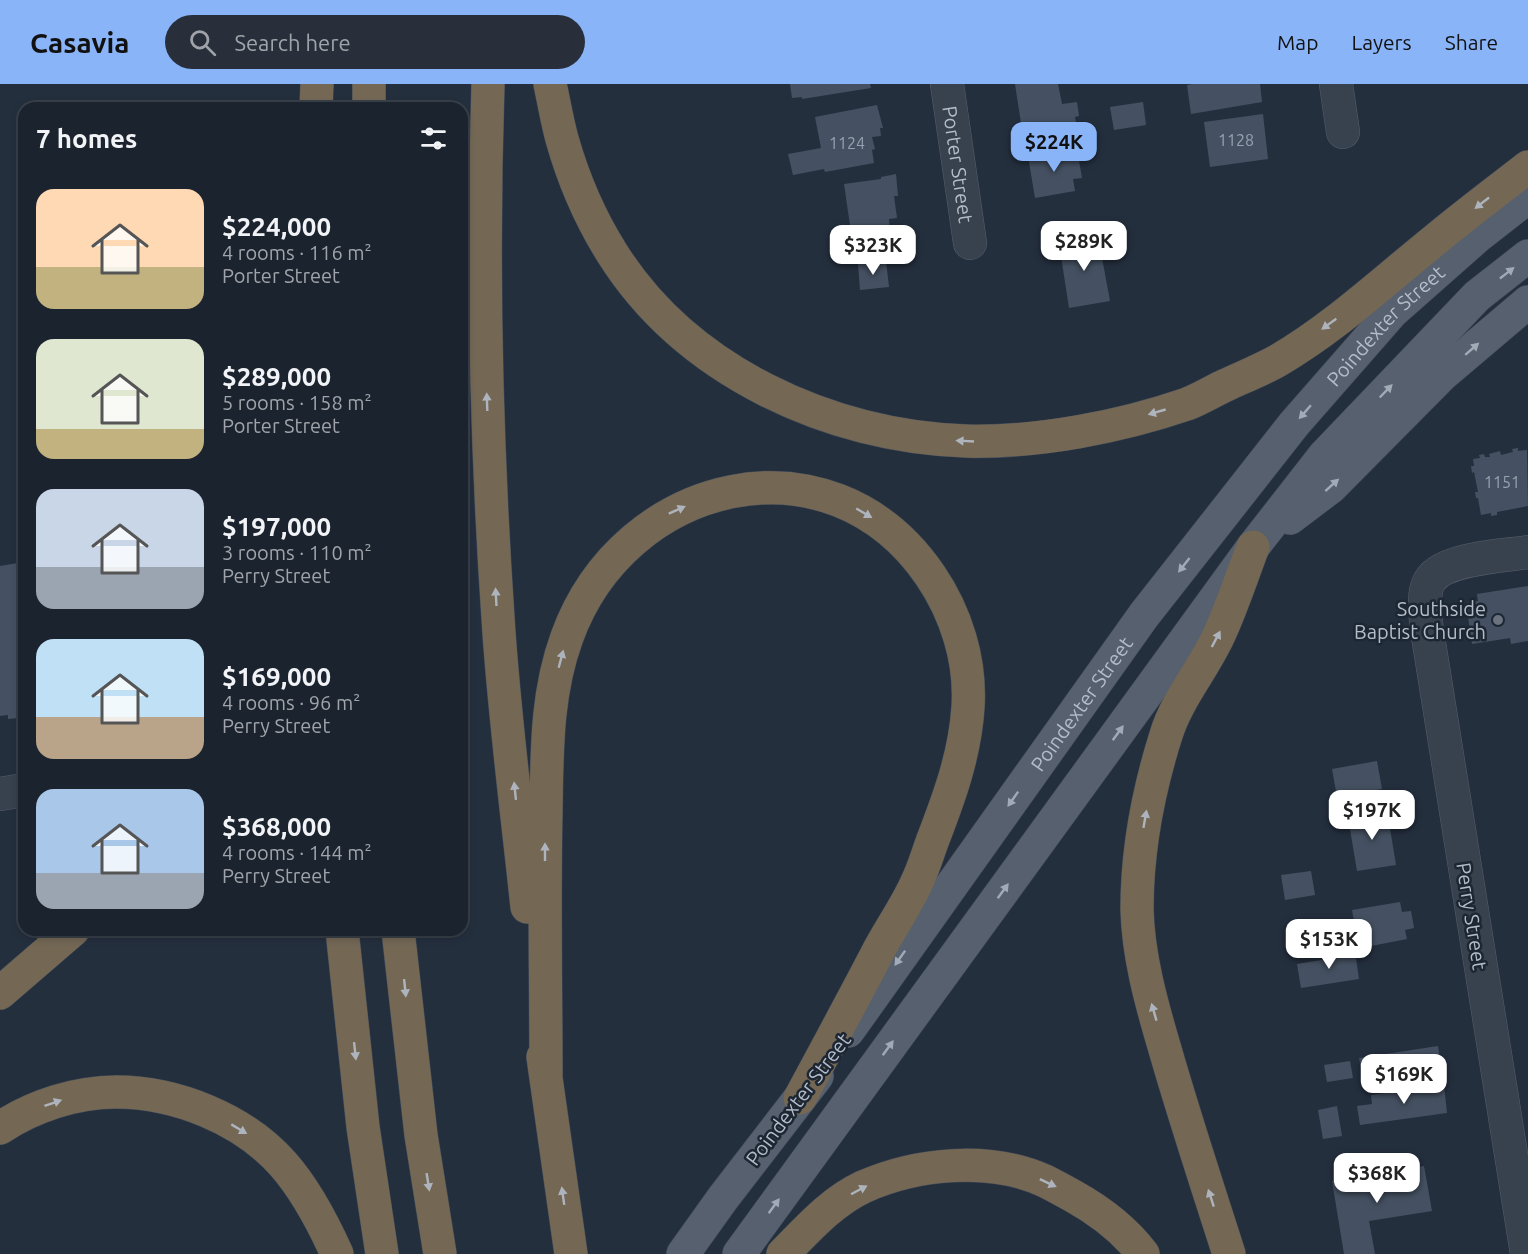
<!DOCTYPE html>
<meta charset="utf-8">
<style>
:root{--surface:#1b232e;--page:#282f3a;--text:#f1f3f6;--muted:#a0a4aa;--line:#39404a;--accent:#8ab4f8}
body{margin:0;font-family:Ubuntu,sans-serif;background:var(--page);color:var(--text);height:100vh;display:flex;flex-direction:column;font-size:22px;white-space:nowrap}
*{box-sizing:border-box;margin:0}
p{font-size:20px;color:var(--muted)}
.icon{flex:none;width:33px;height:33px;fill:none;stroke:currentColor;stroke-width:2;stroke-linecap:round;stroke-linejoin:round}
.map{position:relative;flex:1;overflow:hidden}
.side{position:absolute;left:18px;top:18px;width:450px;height:834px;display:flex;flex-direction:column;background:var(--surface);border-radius:18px;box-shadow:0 3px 9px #0003,0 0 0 2px var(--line)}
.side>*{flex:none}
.price{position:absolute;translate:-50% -51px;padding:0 14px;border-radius:12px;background:#fff;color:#222;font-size:20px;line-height:39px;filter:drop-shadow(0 2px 3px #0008)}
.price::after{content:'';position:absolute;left:50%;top:36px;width:18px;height:14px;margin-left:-9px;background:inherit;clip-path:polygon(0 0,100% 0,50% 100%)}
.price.active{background:var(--accent);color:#111}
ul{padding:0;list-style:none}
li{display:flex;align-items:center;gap:18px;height:150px;padding:0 18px}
li span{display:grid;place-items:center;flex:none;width:168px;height:120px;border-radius:18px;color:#555}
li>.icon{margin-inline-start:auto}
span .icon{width:72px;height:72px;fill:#fffc;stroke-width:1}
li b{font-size:26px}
h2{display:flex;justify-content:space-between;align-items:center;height:72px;padding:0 18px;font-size:26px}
header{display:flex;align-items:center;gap:36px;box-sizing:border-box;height:84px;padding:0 30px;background:var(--accent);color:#111}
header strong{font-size:28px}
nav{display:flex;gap:33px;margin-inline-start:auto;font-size:21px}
.search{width:420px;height:54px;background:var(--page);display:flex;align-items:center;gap:15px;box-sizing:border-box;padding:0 21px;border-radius:33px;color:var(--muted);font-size:22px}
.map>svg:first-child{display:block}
.building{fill:#455162}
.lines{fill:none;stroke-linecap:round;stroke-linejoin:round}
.street-casing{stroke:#565f6c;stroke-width:34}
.primary-casing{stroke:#414a57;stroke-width:34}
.highway-casing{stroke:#434c59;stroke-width:34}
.street{stroke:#38414e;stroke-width:33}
.primary{stroke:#56606e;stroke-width:33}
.highway{stroke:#746855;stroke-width:33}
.oneway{fill:#aeb4bd}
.oneway2{fill:#a1aab7}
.worship-dot{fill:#6b7280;stroke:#1d2633;stroke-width:2}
.labels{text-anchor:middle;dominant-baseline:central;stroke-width:5;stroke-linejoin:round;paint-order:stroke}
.number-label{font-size:16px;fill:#98a1af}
.street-label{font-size:20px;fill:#b4bcc9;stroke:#1d2633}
.poi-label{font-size:20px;fill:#b4bcc9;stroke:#1d2633;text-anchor:end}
</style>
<header>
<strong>Casavia</strong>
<div class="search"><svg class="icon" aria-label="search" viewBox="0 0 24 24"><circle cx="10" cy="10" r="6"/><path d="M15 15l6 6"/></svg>Search here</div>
<nav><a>Map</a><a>Layers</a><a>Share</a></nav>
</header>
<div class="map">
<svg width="1528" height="1170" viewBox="0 0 1528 1170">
<rect width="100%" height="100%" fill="#242f3e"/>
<path class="building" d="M790,0H870L871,4L802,15V13L792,14Z
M1015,0H1058L1062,20L1077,18L1079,32L1075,33L1077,43L1023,52Z
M1193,0H1260L1262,18L1191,30L1187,1Z
M1143,18L1146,41L1114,46L1110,23Z
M877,21L883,44H880L881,52L872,53L875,65L872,66L874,79L825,88L824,85L793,91L788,70L821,64L815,33Z
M1263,30L1268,75L1210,83L1204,38Z
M1067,65L1068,73L1078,71L1082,94L1073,95L1075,107L1035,114L1028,72Z
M896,90L898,112H894L897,134L889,135L890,150L852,155L844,100L881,95V93Z
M1098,152L1110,217L1069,224L1059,159Z
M886,177L889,203L860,206L858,180Z
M1518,364V367L1527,366L1528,422L1497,428V431L1491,432V429L1481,431L1478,414H1476L1475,408H1478L1474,388L1472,389L1471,382H1474L1473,375L1480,374L1479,371L1484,370L1485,373H1490L1489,370L1500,367L1501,371L1513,368L1512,365Z
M24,478V628L18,629L19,634L8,635V631L0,632V482Z
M1528,502V557L1511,560L1510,554L1472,560L1466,519L1478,517L1477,510Z
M1377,677L1382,705L1337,713L1332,685Z
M1387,726L1396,781L1357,787L1348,733Z
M1311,787L1315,811L1285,816L1281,791Z
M1400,818L1402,828L1411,827L1414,844L1405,846L1407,855L1371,862L1368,846L1356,848L1352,826Z
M1355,867L1359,895L1301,904L1297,880L1327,875V872Z
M1438,962L1442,988L1436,989L1438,991L1364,1003L1359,974Z
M1350,977L1353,994L1327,998L1324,981Z
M1444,1001L1447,1029L1360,1041L1357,1022L1372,1020L1371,1011Z
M1337,1022L1342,1052L1323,1055L1318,1026Z
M1424,1082L1432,1127L1369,1137L1375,1170H1344L1332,1097Z"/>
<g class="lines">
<g class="street-casing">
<g id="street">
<path id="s1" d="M947,0L970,159"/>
<path d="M1336,0L1343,48"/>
<path d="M0,710L24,706"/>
<path d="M1527,1170L1426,540C1426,527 1422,506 1431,495C1446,474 1503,472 1528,468"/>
</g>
</g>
<g class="primary-casing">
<g id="primary">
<path d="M1290,434L1331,403L1442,291L1528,218"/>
<path id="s2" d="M848,947L1144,531L1294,340L1392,228L1478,152L1528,113"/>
<path d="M683,1170L723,1114L817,992"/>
<path d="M739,1170L1253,463L1324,372L1477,212L1528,172"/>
</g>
</g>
<g class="highway-casing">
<path id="highway" d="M488,0C482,178 486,356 498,534C504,631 517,727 527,823
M550,0C554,18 557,37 562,55C573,94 590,134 612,169C686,287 830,353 966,357C1037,359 1120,343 1187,320C1200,315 1213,307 1226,301C1243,293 1261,286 1277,277C1334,244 1384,197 1435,156C1465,131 1497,107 1528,83
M316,24L317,0
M369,24V0
M342,846L363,1043L382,1170
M398,846L421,1051L440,1170
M0,909L73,846
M543,973L571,1170
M546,995C546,906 544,817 546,728C547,669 546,610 567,553C624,395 829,344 930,491C956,529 971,576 968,623C965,671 949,714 932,758C927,772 923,786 916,800C906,822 892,842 880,864C854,914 827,964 800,1014
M0,1044C33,1022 76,1008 116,1008C176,1008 243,1035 283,1080C306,1106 323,1139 337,1170
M783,1170C807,1146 831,1118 863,1103C917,1079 990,1072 1045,1097C1055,1102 1064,1107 1073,1112C1100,1127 1124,1145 1143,1170
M1229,1170C1207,1101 1184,1032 1164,962C1151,918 1138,871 1137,825C1137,765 1148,708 1166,651C1177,615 1203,586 1219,551C1232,523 1242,492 1253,463"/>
</g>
<use href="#street" class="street"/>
<use href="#primary" class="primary"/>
<use href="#highway" class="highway"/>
</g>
<defs><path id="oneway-solid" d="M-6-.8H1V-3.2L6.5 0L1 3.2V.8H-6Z" transform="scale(1.5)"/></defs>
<g class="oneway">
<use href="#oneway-solid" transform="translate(1482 119) rotate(142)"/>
<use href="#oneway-solid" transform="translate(1329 240) rotate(144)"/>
<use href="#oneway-solid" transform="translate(487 318) rotate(-92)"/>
<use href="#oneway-solid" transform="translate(1157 328) rotate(164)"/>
<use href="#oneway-solid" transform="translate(965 357) rotate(-177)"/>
<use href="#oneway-solid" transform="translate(677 426) rotate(-24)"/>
<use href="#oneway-solid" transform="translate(864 429) rotate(30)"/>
<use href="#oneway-solid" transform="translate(496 513) rotate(-93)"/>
<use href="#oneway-solid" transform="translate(1216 555) rotate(-62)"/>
<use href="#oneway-solid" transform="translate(561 575) rotate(-75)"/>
<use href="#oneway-solid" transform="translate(515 707) rotate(-96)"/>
<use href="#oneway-solid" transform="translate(1145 735) rotate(-80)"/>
<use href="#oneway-solid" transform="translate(545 768) rotate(-90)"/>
<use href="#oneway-solid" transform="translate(405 904) rotate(84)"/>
<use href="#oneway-solid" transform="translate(1154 928) rotate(-106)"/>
<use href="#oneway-solid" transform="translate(355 967) rotate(84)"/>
<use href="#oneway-solid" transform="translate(53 1019) rotate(-19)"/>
<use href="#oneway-solid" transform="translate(239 1045) rotate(31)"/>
<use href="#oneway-solid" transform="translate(428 1098) rotate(81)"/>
<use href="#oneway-solid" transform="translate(1048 1099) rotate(25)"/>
<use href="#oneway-solid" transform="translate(859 1106) rotate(-28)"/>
<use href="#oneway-solid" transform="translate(563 1112) rotate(-98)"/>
<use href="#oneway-solid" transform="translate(1211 1114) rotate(-108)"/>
</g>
<g class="oneway2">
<use href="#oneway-solid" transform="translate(1507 189) rotate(-38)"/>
<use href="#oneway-solid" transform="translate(1472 265) rotate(-41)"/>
<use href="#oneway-solid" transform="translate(1386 307) rotate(-46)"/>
<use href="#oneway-solid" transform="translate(1305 328) rotate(131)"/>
<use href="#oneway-solid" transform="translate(1332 401) rotate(-42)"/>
<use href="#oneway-solid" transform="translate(1184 481) rotate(128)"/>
<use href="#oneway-solid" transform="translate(1118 649) rotate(-54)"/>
<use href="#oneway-solid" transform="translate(1013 715) rotate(125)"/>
<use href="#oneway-solid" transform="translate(1003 807) rotate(-54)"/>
<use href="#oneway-solid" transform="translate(900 874) rotate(125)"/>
<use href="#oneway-solid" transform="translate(888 964) rotate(-54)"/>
<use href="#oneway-solid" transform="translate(774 1122) rotate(-54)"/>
</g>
<circle class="worship-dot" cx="1498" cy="536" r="6"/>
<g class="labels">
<g class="number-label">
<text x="1236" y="56">1128</text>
<text x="847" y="59">1124</text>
<text x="1502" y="398">1151</text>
</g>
<g class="street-label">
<text stroke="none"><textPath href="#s1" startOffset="81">Porter Street</textPath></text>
<text stroke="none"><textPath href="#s2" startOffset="888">Poindexter Street</textPath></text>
<text stroke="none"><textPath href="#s2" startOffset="402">Poindexter Street</textPath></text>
<text transform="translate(1472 832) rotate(81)">Perry Street</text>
<text transform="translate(798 1015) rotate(-53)">Poindexter Street</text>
</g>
<g class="poi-label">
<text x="1486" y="524">Southside<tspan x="1486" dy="23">Baptist Church</tspan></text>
</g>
</g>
</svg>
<b class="price active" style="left:1054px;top:89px">$224K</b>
<b class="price" style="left:1084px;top:188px">$289K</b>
<b class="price" style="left:873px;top:192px">$323K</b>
<b class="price" style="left:1372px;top:757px">$197K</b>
<b class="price" style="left:1329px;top:886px">$153K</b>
<b class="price" style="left:1404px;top:1021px">$169K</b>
<b class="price" style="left:1377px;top:1120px">$368K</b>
<section class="side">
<h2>7 homes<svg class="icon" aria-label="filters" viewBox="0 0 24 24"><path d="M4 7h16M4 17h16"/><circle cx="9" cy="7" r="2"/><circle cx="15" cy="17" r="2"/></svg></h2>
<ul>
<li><span style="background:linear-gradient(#ffd9b3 65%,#c2b280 0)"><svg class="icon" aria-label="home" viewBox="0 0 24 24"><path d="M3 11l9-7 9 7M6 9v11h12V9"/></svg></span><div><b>$224,000</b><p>4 rooms · 116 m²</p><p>Porter Street</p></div></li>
<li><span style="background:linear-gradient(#dfe7d0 75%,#c2b280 0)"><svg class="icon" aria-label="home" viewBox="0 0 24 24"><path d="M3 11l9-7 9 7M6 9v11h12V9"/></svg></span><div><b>$289,000</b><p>5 rooms · 158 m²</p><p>Porter Street</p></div></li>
<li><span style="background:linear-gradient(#c9d6e8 65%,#9aa5b1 0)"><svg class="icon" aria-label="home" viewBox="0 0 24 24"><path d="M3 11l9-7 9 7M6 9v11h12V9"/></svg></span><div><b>$197,000</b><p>3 rooms · 110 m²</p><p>Perry Street</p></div></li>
<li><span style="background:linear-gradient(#bfe0f5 65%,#b9a48a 0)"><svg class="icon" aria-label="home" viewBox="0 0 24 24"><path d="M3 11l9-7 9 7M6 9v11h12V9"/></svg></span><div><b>$169,000</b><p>4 rooms · 96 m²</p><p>Perry Street</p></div></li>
<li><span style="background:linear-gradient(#a9c7e8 70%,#9aa5b1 0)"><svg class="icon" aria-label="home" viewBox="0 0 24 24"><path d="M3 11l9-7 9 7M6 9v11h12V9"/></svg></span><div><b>$368,000</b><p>4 rooms · 144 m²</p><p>Perry Street</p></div></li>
</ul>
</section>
</div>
